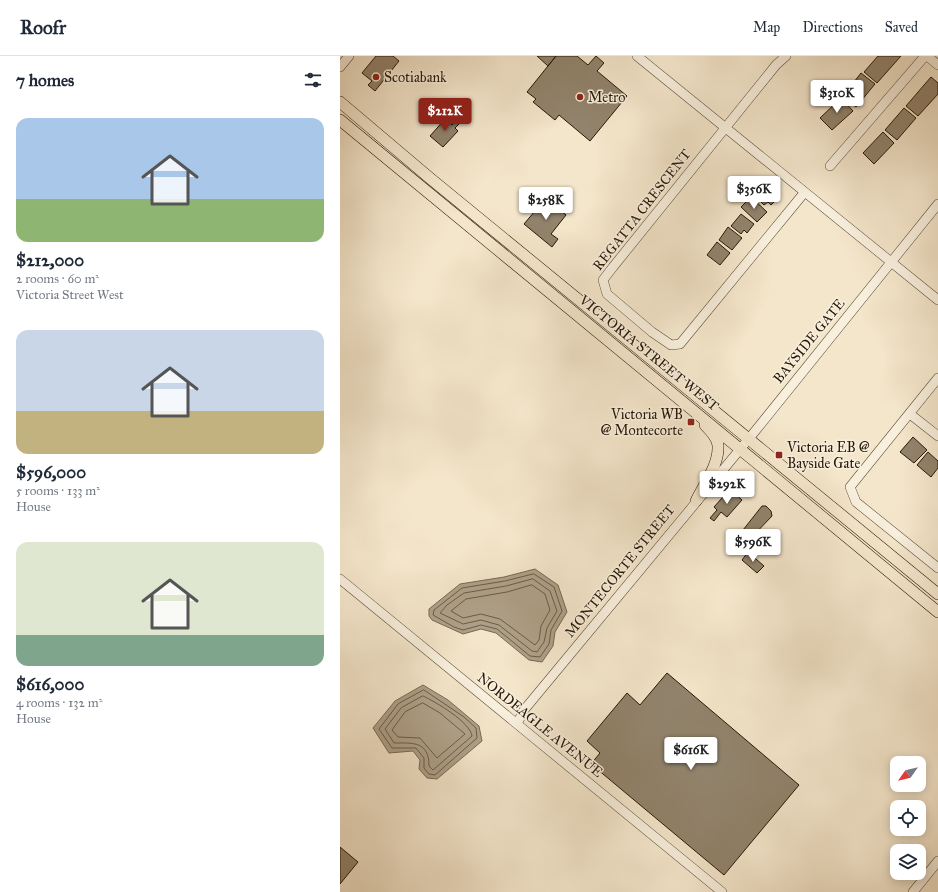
<!DOCTYPE html>
<meta charset="utf-8">
<style>
:root{--surface:#fff;--page:#f2f2f3;--text:#1f2937;--muted:#747a83;--line:#e0e1e3;--accent:#8f2418}
body{margin:0;font-family:"IM FELL Great Primer",serif;background:var(--page);color:var(--text);height:100vh;display:flex;flex-direction:column;font-size:15px;white-space:nowrap}
*{box-sizing:border-box;margin:0}
p{font-size:13px;color:var(--muted)}
.icon{flex:none;width:22px;height:22px;fill:none;stroke:currentColor;stroke-width:2;stroke-linecap:round;stroke-linejoin:round}
.map{position:relative;flex:1;overflow:hidden}
.drawer{display:flex;flex-direction:column;background:var(--surface);width:340px}
.drawer>*{flex:none}
.needle{width:26px;rotate:236deg}
.fabs{position:absolute;left:550px;top:700px;display:grid;gap:8px}
.fabs a{display:grid;place-items:center;width:36px;height:36px;border-radius:8px;background:var(--surface);box-shadow:0 2px 10px #0003;font-size:20px}
.price{position:absolute;translate:-50% -34px;padding:0 9px;border-radius:4px;background:#fff;color:#222;font-size:13px;line-height:26px;filter:drop-shadow(0 1px 2px #0008)}
.price::after{content:'';position:absolute;left:50%;top:24px;width:12px;height:9px;margin-left:-6px;background:inherit;clip-path:polygon(0 0,100% 0,50% 100%)}
.price.on{background:var(--accent);color:#fff}
ul{padding:0;list-style:none}
li{display:grid;align-content:center;gap:8px;height:212px;padding:0 16px}
li span{display:grid;place-items:center;height:124px;border-radius:12px;color:#555}
li>.icon{margin-inline-start:auto}
span .icon{width:72px;height:72px;fill:#fffc;stroke-width:1}
li b{font-size:17px}
h2{display:flex;justify-content:space-between;align-items:center;height:48px;padding:0 16px;font-size:17px}
header{display:flex;align-items:center;gap:24px;box-sizing:border-box;height:56px;padding:0 20px;background:var(--surface);border-bottom:1px solid var(--line)}
header strong{font-size:19px}
nav{display:flex;gap:22px;margin-inline-start:auto;font-size:14px}
main{display:flex;flex:1;min-height:0}
.map>svg:first-child{display:block}
.water{fill:#aea088;stroke:#786954}
.lines{fill:none;stroke-linecap:round;stroke-linejoin:round}
.shore{stroke:#6a5c47;stroke-width:1}
.building{fill:#91836c;stroke:#261706}
.minor-casing{stroke:#5a4b37;stroke-width:10}
.major-casing{stroke:#261706;stroke-width:12}
.minor{stroke:#f8efdd;stroke-width:9}
.major{stroke:#f4e6cb;stroke-width:11}
.poi-dot{fill:#8f2418;stroke:#f8efdd;stroke-width:1.5}
.labels{text-anchor:middle;dominant-baseline:central;stroke-width:3;stroke-linejoin:round;paint-order:stroke}
.poi-label{font-size:14px;fill:#261706;stroke:#f8efdd;text-anchor:start}
.street-label{font-size:14px;fill:#261706;stroke:#f8efdd}
</style>
<header>
<strong>Roofr</strong>
<nav><a>Map</a><a>Directions</a><a>Saved</a></nav>
</header>
<main>
<section class="drawer">
<h2>7 homes<svg class="icon" aria-label="filters" viewBox="0 0 24 24"><path d="M4 7h16M4 17h16"/><circle cx="9" cy="7" r="2"/><circle cx="15" cy="17" r="2"/></svg></h2>
<ul>
<li><span style="background:linear-gradient(#a9c7e8 65%,#8fb573 0)"><svg class="icon" aria-label="home" viewBox="0 0 24 24"><path d="M3 11l9-7 9 7M6 9v11h12V9"/></svg></span><div><b>$212,000</b><p>2 rooms · 60 m²</p><p>Victoria Street West</p></div></li>
<li><span style="background:linear-gradient(#c9d6e8 65%,#c2b280 0)"><svg class="icon" aria-label="home" viewBox="0 0 24 24"><path d="M3 11l9-7 9 7M6 9v11h12V9"/></svg></span><div><b>$596,000</b><p>5 rooms · 133 m²</p><p>House</p></div></li>
<li><span style="background:linear-gradient(#dfe7d0 75%,#7fa58c 0)"><svg class="icon" aria-label="home" viewBox="0 0 24 24"><path d="M3 11l9-7 9 7M6 9v11h12V9"/></svg></span><div><b>$616,000</b><p>4 rooms · 132 m²</p><p>House</p></div></li>
</ul>
</section>
<div class="map">
<svg width="598" height="836" viewBox="0 0 598 836">
<rect width="100%" height="100%" fill="#f4e6cb"/>
<filter id="stains"><feTurbulence type="fractalNoise" baseFrequency=".005" numOctaves="4"/><feColorMatrix values="0 0 0 0 .2 0 0 0 0 .09 0 0 0 0 .02 0 0 0 .5 -.17"/></filter>
<radialGradient id="worn" r=".72"><stop offset=".6" stop-color="#630" stop-opacity="0"/><stop offset="1" stop-color="#630" stop-opacity=".3"/></radialGradient>
<path class="water" d="M195,513L218,529L227,556L215,576L213,590L202,606L189,604L156,577L141,573L123,578L92,564L89,560V553L120,528L164,521Z
M83,629L108,644L139,670L142,685L97,723L87,722L79,713L80,704L73,695L49,697L33,672L55,645Z"/>
<g class="lines">
<path class="shore" d="M194,518L214,531L222,555L211,574L209,588L200,601L190,600L157,573L141,569L123,574L114,571L93,559L94,554L122,532L165,525Z
M193,523L210,535L217,555L207,572L204,586L197,596L192,595L159,569L141,564L123,568L100,557L107,549L124,537L166,530Z
M192,529L205,538L210,554L201,570L199,584L195,589L160,563L141,558L123,562L111,555L126,543L167,536Z
M84,634L124,661L136,672L137,682L95,719L89,718L84,712V702L76,692H52L39,673L58,648Z
M83,640C96,646 130,666 132,680L93,714L89,710C89,685 73,687 54,687L45,673L61,652Z
M83,647L100,657L125,678L97,702L80,682L58,681L52,674L65,656Z"/>
</g>
<path class="building" d="M36,0H53L59,5L35,35L28,29L32,25L22,17Z
M197,0H216L208,10Z
M216,0H237L248,9L256,0L264,7L257,15L287,40L250,85L219,59L215,64L193,46L196,43L187,36Z
M538,0H561L537,27L524,16Z
M521,17L535,28L516,51L503,40Z
M591,21L598,27V38L578,60L566,50Z
M501,42L513,55L492,74L480,62Z
M564,52L576,62L557,84L545,74Z
M105,63L112,69L117,64L120,67L115,72L118,75L103,91L90,80Z
M543,76L554,87L534,108L523,97Z
M426,126L436,137L434,139L438,142L431,149L428,146L424,149L413,138Z
M411,141L427,156L417,166L401,151Z
M206,142L226,159L211,178L218,183L212,191L184,168Z
M401,158L414,168L407,177L404,174L401,178L391,170Z
M388,171L402,182L392,194L379,184Z
M377,186L390,197L380,209L367,199Z
M573,381L587,394L574,407L560,396Z
M588,396L598,405V412L591,421L577,409Z
M390,433L402,444L387,461L381,456L374,465L370,462L377,454L374,451Z
M422,450H426L431,455L432,460L410,483L403,478V474Z
M408,496L424,510L417,517L402,504Z
M327,617L459,729L384,819L251,708L260,697L247,685L287,637L300,649Z
M0,791L18,806L0,828Z"/>
<g class="lines">
<g class="minor-casing">
<path id="minor" d="M297,0L598,244
M446,0L436,9L273,211L263,224L267,238L312,276L331,289L340,288L464,137
M587,0L598,9
M0,11L9,0
M490,110L585,0
M598,322L510,431L516,446L598,512
M570,358L598,380
M0,523L382,836
M177,668L184,654L416,374L598,148
M573,836L598,805"/>
</g>
<g class="major-casing">
<path id="major" d="M0,46L91,123L598,538
M0,64L598,556
M356,445C364,428 379,409 378,390C378,382 370,374 365,369"/>
</g>
<use href="#minor" class="minor"/>
<use href="#major" class="major"/>
</g>
<g class="poi-dot">
<circle cx="36" cy="21" r="4"/>
<circle cx="240" cy="41" r="4"/>
<rect x="347" y="362" width="8" height="8" rx="2"/>
<rect x="435" y="395" width="8" height="8" rx="2"/>
</g>
<g class="labels">
<g class="poi-label">
<text x="44" y="21">Scotiabank</text>
<text x="248" y="41">Metro</text>
<text x="343" y="358" text-anchor="end">Victoria WB<tspan x="343" dy="16">@ Montecorte</tspan></text>
<text x="447" y="391">Victoria EB @<tspan x="447" dy="16">Bayside Gate</tspan></text>
</g>
<g class="street-label">
<text transform="translate(302 154) rotate(-52)">REGATTA CRESCENT</text>
<text transform="translate(469 285) rotate(-51)">BAYSIDE GATE</text>
<text transform="translate(309 297) rotate(39)">VICTORIA STREET WEST</text>
<text transform="translate(280 515) rotate(-51)">MONTECORTE STREET</text>
<text transform="translate(200 669) rotate(39)">NORDEAGLE AVENUE</text>
</g>
</g>
<rect width="100%" height="100%" filter="url(#stains)"/>
<rect width="100%" height="100%" fill="url(#worn)"/>
</svg>
<div class="fabs">
<a><svg class="needle" viewBox="-14 -14 28 28"><path d="M0-13l5 13h-10z" fill="#e53935"/><path d="M0 13l5-13h-10z" fill="#747a83"/></svg></a>
<a><svg class="icon" aria-label="locate" viewBox="0 0 24 24"><circle cx="12" cy="12" r="6"/><path d="M12 2v4M12 18v4M2 12h4M18 12h4"/></svg></a>
<a><svg class="icon" aria-label="layers" viewBox="0 0 24 24"><path d="M12 4l9 5-9 5-9-5zM3 14l9 5 9-5"/></svg></a>
</div>
<b class="price" style="left:497px;top:58px">$310K</b>
<b class="price on" style="left:105px;top:76px">$212K</b>
<b class="price" style="left:414px;top:154px">$356K</b>
<b class="price" style="left:206px;top:165px">$258K</b>
<b class="price" style="left:387px;top:449px">$292K</b>
<b class="price" style="left:413px;top:507px">$596K</b>
<b class="price" style="left:351px;top:715px">$616K</b>
</div>
</main>
